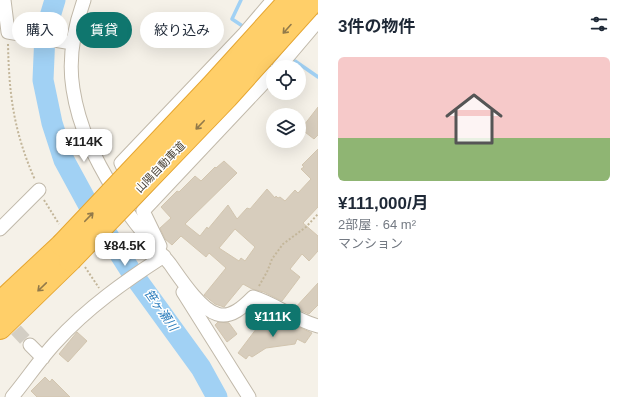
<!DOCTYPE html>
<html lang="ja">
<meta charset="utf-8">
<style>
:root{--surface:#fff;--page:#f2f2f3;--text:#1f2937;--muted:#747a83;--line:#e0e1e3;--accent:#0f766e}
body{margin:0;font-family:Arial,"Noto Sans JP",sans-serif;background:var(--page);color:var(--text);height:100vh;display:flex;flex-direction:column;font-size:15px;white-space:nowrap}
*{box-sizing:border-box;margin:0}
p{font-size:13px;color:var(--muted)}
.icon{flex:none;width:22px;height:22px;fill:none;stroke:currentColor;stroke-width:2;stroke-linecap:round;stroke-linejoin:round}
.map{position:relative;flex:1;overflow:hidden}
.sheet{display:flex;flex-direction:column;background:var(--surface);width:312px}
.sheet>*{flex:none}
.banner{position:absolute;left:12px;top:12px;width:246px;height:36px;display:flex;gap:8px}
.controls{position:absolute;left:266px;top:60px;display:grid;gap:8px}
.controls a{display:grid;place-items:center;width:40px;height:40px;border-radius:50%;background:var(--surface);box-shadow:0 4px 16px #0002;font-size:20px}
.price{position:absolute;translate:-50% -34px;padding:0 9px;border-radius:8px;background:#fff;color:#222;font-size:13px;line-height:26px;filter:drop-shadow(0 1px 2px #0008)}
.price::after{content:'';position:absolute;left:50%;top:24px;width:12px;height:9px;margin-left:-6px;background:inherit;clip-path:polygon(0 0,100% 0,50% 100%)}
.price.on{background:var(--accent);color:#fff}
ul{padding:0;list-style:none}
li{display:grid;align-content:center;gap:8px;height:212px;padding:0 20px}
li+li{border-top:1px solid var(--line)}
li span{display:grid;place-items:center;height:124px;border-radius:6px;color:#555}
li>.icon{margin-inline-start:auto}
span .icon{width:72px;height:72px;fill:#fffc;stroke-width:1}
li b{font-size:17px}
h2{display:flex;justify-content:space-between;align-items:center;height:48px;padding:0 20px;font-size:17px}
.tag{padding:0 14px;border-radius:18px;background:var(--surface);box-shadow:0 4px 16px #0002;font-size:14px;line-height:36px}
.tag.on{background:var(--accent);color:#fff}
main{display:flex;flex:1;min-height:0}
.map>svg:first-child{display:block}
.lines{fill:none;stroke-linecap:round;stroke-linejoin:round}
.stream{stroke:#a1d1f4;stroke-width:3.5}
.river{stroke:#a1d1f4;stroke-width:21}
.building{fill:#d7cdbd;stroke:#d2c5af;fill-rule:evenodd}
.minor-tunnel{stroke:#d3cec4;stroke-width:13;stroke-dasharray:13 6;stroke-linecap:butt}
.minor-casing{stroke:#c1b9aa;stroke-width:15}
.motorway-casing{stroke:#e6a631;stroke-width:24}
.path{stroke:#c3b69a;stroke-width:2;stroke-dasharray:2 2;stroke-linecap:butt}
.minor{stroke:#fff;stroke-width:13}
.motorway{stroke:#ffcf69;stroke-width:22}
.motorway-bridge-casing{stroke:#e6a631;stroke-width:24;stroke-linecap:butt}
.motorway-bridge{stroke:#ffcf69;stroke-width:22}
.oneway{stroke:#927a4a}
.labels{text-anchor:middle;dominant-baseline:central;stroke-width:3;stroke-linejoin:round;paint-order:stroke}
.street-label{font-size:11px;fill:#494236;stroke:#fff}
.water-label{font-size:12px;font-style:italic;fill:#297bbb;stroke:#fff}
</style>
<main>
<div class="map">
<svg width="318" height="397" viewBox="0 0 318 397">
<rect width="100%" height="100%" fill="#f5f1e8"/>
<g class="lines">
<path class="stream" d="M241,0L232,19L244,27
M295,61L318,77"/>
<path class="river" d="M55,0L45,33L43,80L52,123L64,160L89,206L132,273L201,368L217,397"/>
</g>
<path class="building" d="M318,107V135L314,139L301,129Z
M318,149V207L303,223L318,236V251L309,261L302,254L290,269L300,277L282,301L264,292L252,289L243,284L224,307L215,304L204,295L226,268L209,253L206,257L181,236L172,245L165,239L160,228L171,218L161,207L177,191L179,192L195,176L201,181L215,167L216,168L224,161L237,173L185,224L200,236L207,227L208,229L228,205L237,219L247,208L250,209L267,189L275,198L276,196L278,198L280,197L285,201L295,190L298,193L311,179L301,169L304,167L302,165ZM235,229L255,247L245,261L241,258L239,261L219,248Z
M318,283V305L309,314L295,308Z
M263,320L274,329L283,320L312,333L305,343L297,339L295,344L266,348L252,357L249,355L246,359L238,353Z
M218,322L229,323L237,334L227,342L215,325Z
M77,332L87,341L68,362L59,354Z
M45,377L50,382L52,379L70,397H37L31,391Z"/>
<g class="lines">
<path class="minor-tunnel" d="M3,316L30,345"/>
<g class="minor-casing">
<path id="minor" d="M4,0L8,32L72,43
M84,0C74,28 68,59 73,89C79,128 95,159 115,192C121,200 125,209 131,217C143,234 157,248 170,264C180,278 200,309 217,314C231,319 244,306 253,297C276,304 295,320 318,326
M279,67L318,21
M129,180L121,163L244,34L273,0
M0,229L39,190
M160,246L143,211L273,73
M183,292L249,397
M30,345L43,358
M12,397C27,379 40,359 56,342C87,308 125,281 164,256"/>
</g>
<g class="motorway-casing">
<path id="motorway" d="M0,303L62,245
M0,328L70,260"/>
</g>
<path class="path" d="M8,44C9,96 14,132 35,180
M44,200L59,224
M85,267L99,288
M259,286L267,272L272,259L283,244L306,227L318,214"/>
<use href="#minor" class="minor"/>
<use href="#motorway" class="motorway"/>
<g class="motorway-bridge-casing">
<path id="motorway-bridge" d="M62,245L213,85L290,0
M70,260L227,97L314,0"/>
</g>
<use href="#motorway-bridge" class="motorway-bridge"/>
</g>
<defs><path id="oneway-shaft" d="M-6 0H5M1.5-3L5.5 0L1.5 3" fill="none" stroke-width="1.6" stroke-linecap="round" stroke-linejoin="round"/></defs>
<g class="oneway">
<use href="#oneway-shaft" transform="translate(287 29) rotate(132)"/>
<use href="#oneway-shaft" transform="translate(200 125) rotate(134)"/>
<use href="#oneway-shaft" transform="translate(89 217) rotate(-46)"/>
<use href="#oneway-shaft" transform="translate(42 287) rotate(136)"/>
</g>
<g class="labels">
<g class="street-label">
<text transform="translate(160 167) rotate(-46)">山陽自動車道</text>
</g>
<g class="water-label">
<text transform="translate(161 310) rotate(55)">笹ヶ瀬川</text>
</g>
</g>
</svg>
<div class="controls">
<a><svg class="icon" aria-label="locate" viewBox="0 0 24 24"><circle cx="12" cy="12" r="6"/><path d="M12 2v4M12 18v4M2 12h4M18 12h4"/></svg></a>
<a><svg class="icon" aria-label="layers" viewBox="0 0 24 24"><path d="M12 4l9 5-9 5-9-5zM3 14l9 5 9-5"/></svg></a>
</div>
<b class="price" style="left:84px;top:163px">¥114K</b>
<b class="price" style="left:125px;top:267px">¥84.5K</b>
<b class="price on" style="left:273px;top:338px">¥111K</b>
<div class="banner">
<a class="tag">購入</a>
<a class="tag on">賃貸</a>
<a class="tag">絞り込み</a>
</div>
</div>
<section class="sheet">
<h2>3件の物件<svg class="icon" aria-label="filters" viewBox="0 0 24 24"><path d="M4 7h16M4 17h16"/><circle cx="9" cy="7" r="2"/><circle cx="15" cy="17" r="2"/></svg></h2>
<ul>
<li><span style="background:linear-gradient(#f6c9c9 65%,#8fb573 0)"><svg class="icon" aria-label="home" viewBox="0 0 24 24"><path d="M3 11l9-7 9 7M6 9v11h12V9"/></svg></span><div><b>¥111,000/月</b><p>2部屋 · 64 m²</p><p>マンション</p></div></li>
</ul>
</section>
</main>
